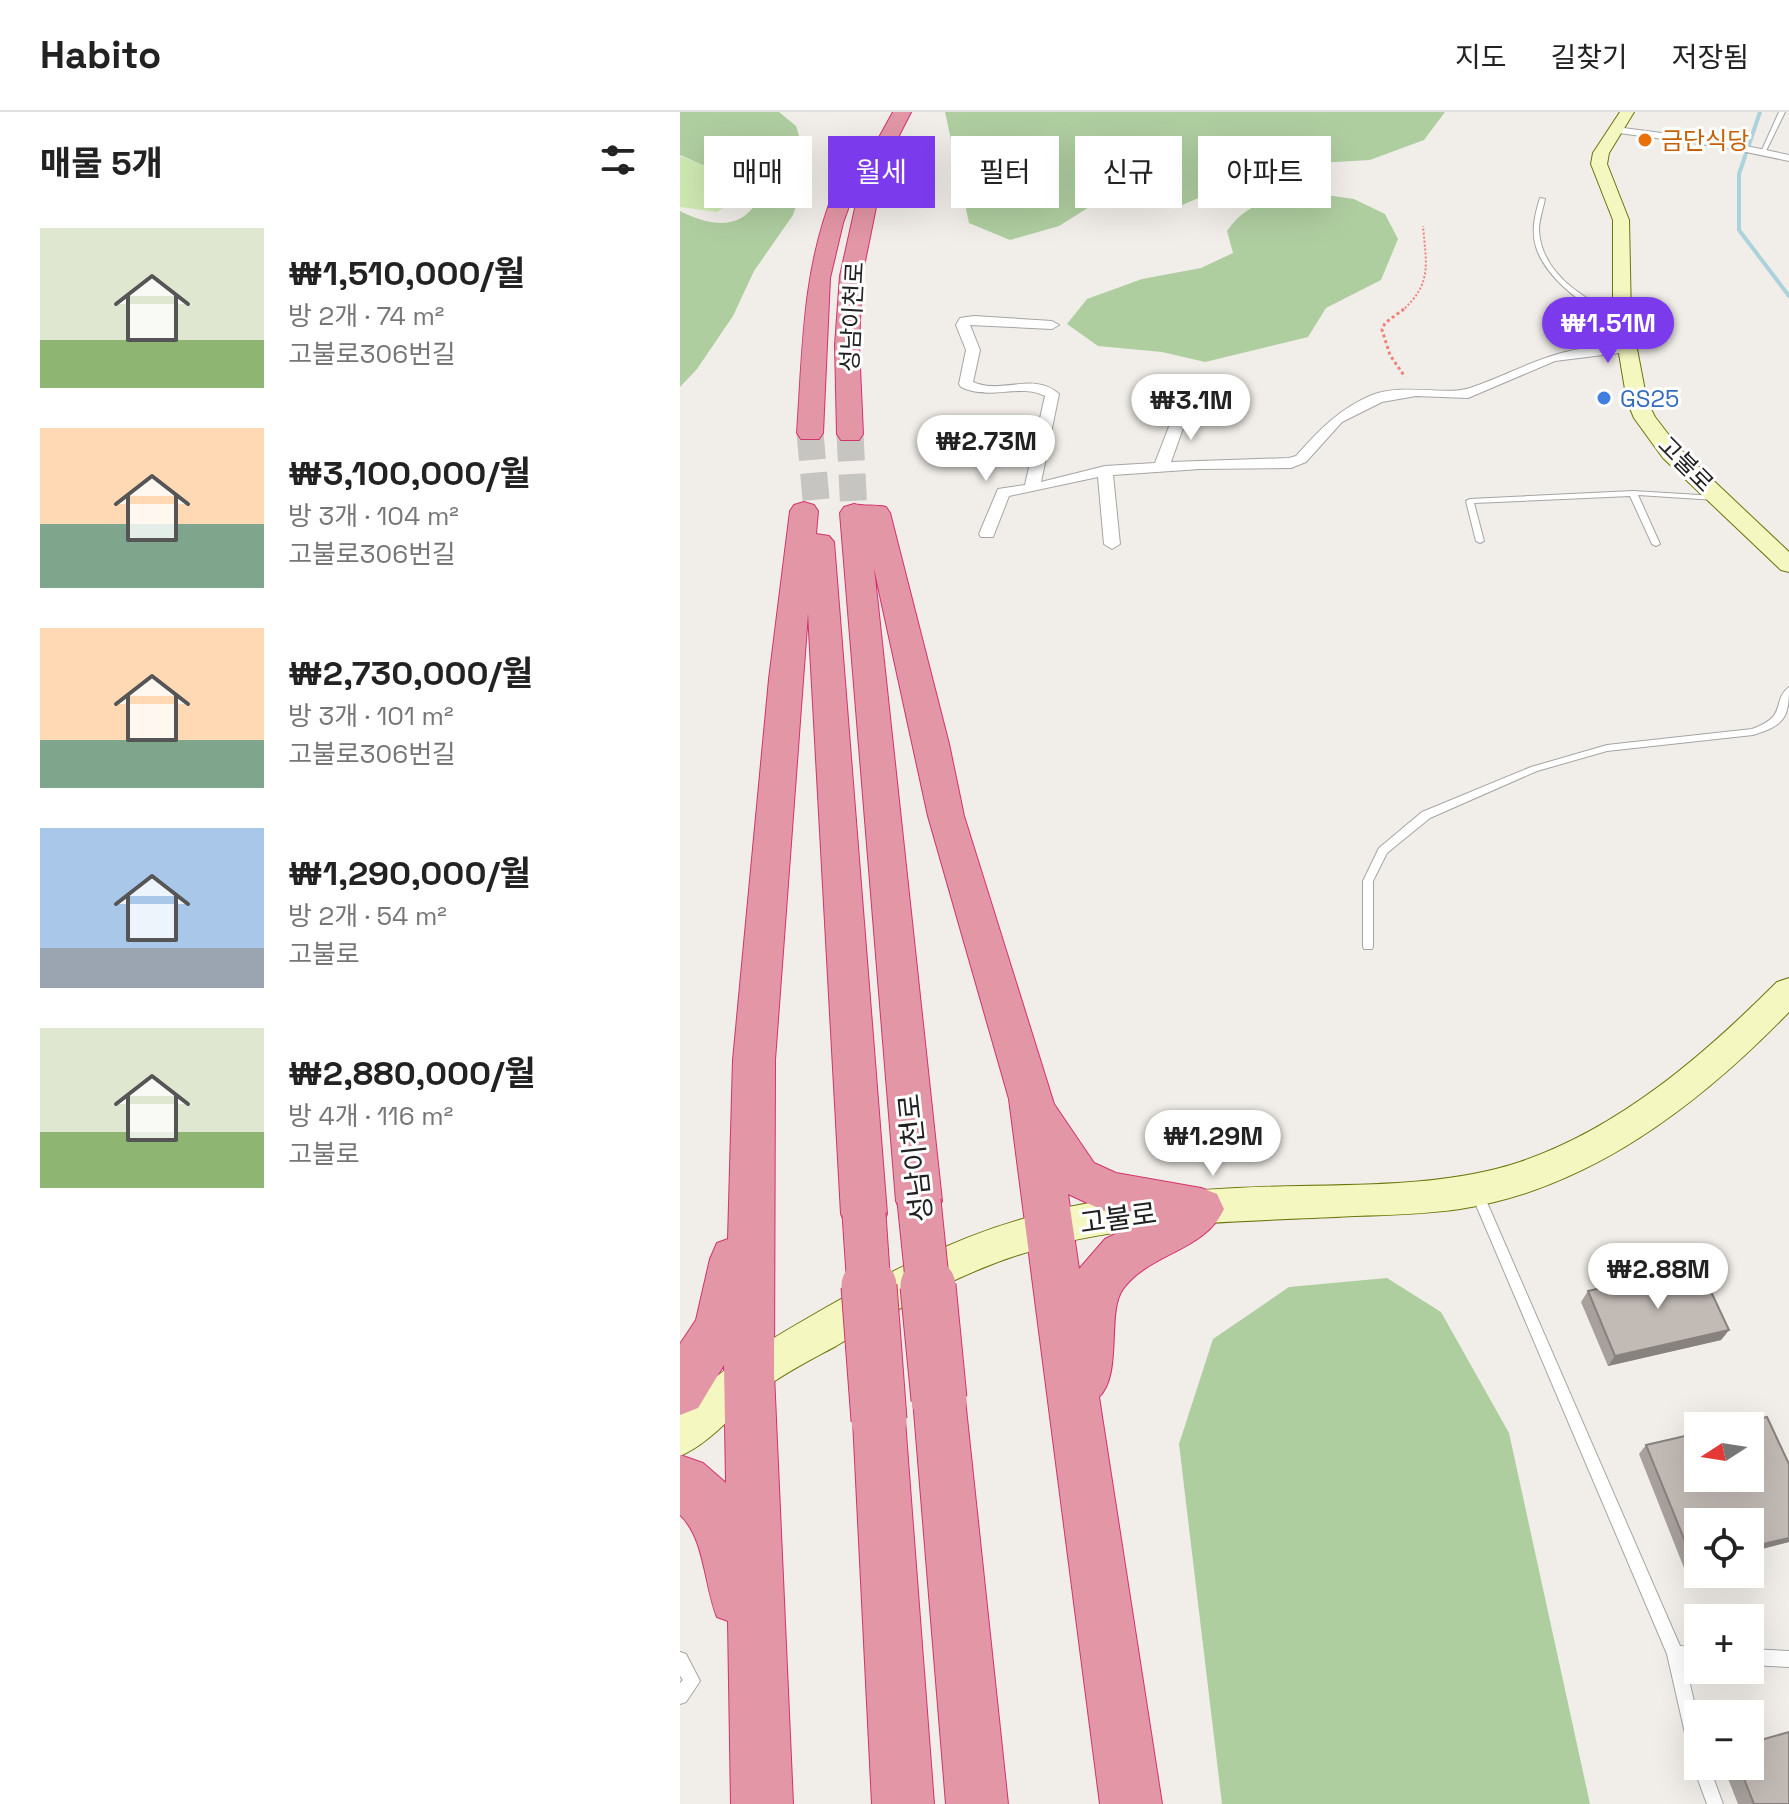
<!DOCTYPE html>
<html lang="ko">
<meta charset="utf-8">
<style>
:root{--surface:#fff;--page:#f2f2f2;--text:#222;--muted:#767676;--line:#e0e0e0;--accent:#7c3aed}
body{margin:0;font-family:"Space Grotesk","Noto Sans KR",sans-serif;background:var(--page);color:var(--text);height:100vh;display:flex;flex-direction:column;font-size:30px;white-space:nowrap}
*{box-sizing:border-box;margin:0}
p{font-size:26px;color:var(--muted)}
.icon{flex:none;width:44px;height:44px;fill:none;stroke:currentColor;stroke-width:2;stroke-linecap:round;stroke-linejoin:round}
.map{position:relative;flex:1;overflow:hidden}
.panel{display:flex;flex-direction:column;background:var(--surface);width:680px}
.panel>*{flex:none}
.top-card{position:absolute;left:24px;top:24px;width:760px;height:72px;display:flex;gap:16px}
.needle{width:52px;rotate:258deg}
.controls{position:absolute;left:1004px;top:1300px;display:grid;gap:16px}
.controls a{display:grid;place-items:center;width:80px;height:80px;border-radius:0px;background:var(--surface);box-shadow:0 8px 32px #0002;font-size:40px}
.price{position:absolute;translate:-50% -68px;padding:0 18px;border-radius:28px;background:#fff;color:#222;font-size:26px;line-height:52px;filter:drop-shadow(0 2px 4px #0008)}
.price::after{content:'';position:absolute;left:50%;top:48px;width:24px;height:18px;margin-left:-12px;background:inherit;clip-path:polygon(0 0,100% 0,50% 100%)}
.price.selected{background:var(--accent);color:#fff}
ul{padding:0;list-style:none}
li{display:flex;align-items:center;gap:24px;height:200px;padding:0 40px}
li span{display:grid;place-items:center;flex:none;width:224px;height:160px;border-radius:0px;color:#555}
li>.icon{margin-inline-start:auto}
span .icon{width:96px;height:96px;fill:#fffc;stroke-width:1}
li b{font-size:34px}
h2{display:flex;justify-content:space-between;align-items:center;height:96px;padding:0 40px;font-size:34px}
.pill{padding:0 28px;border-radius:0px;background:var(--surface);box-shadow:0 8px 32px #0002;font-size:28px;line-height:72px}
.pill.selected{background:var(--accent);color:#fff}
header{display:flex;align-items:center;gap:48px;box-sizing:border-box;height:112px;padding:0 40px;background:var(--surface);border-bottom:2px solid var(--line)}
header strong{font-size:38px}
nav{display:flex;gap:44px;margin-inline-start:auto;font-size:28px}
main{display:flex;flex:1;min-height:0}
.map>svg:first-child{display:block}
.grass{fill:#cee8b2}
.forest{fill:#afcea0}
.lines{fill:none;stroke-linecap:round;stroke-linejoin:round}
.stream{stroke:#acd2dc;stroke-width:4}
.highway-tunnel{stroke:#c7c5c1;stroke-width:27;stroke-dasharray:27 13;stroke-linecap:butt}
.lane-casing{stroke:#a5a5a5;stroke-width:2}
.street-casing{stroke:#a5a5a5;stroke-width:2}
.secondary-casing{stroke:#6d750c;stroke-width:2}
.highway-casing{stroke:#d2336e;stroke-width:2}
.path-far1{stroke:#f28279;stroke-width:2;stroke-dasharray:2 2;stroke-linecap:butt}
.path{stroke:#f28279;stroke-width:3;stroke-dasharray:3 3;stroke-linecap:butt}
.lane{fill:#fff;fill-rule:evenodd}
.street{fill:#fff;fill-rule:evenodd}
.secondary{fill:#f5f7c1;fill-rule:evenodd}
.highway{fill:#e396a6;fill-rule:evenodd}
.highway-bridge-far1-casing{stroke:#d2336e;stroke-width:45;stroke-linecap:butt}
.highway-bridge-casing{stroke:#d2336e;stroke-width:57;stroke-linecap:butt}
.highway-bridge-far1{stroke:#e396a6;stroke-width:43}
.highway-bridge{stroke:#e396a6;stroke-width:55}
.wall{fill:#a7a09c}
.shaded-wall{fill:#88827f}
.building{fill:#c2bab5;stroke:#88827f;stroke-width:2}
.food-dot{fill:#e8710a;stroke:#fff;stroke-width:3}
.shop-dot{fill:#3f7fe0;stroke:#fff;stroke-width:3}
.labels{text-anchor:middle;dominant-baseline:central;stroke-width:6;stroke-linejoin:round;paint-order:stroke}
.far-food-label{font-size:24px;fill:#c56008;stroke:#fff;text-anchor:start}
.far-street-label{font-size:24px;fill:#212121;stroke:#fff}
.far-shop-label{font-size:24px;fill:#366cbe;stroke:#fff;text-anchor:start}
.street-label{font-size:28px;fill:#212121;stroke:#fff}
</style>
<header>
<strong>Habito</strong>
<nav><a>지도</a><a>길찾기</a><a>저장됨</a></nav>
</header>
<main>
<section class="panel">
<h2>매물 5개<svg class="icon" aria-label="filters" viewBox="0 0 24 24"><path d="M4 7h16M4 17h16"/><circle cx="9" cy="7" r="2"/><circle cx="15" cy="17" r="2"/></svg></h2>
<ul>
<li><span style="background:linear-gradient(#dfe7d0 70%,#8fb573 0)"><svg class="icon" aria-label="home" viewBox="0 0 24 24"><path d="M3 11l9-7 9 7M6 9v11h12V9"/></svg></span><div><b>₩1,510,000/월</b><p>방 2개 · 74 m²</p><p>고불로306번길</p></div></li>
<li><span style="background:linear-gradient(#ffd9b3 60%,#7fa58c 0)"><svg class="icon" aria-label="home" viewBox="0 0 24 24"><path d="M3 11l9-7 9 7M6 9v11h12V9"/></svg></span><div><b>₩3,100,000/월</b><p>방 3개 · 104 m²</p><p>고불로306번길</p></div></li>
<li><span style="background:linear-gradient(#ffd9b3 70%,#7fa58c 0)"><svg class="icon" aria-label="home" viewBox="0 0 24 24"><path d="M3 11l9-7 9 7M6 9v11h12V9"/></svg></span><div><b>₩2,730,000/월</b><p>방 3개 · 101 m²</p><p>고불로306번길</p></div></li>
<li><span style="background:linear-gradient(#a9c7e8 75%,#9aa5b1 0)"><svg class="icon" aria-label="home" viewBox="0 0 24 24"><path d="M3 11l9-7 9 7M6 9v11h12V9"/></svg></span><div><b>₩1,290,000/월</b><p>방 2개 · 54 m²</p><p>고불로</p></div></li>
<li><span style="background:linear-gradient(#dfe7d0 65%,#8fb573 0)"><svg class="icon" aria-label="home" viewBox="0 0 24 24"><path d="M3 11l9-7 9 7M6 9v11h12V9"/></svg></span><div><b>₩2,880,000/월</b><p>방 4개 · 116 m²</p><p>고불로</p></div></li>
</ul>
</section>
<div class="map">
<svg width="1109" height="1692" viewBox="0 0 1109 1692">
<rect width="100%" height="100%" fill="#f1eee9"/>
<path class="grass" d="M0,44L25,54L28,69L58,86L37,100L0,95Z"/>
<path class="forest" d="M0,0H99L116,14L129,55L113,103L74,159L53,204L17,257L0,275V99C26,112 56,120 75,93L54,75L35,66L25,54L0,43Z
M265,0H765L744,28L690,48L620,52L532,80L500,94L414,92L379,114L330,128L289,111Z
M639,82L674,87L705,102L718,127L701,168L646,196L628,225L525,250L482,240L418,234L387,212L407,187L462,167L521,156L553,141L547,119C570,85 602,87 639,82Z
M707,1166L761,1200L829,1321L910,1692H542L499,1332L533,1227L609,1175Z"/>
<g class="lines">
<path class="stream" d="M1080,0L1059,62V118L1109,184"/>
<path class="highway-tunnel" d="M130,321L137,398
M170,322L174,401"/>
<g class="lane-casing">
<path id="lane" d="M1099,0H1105L1086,39L1081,40Z
M860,86L865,87C863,97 859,108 859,118C861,163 908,190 944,205V207C912,204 866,167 856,135C851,118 855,102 860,86Z
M953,379L1036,384L1040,386L1036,388L958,383L980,432L976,434L972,432L950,384L794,391L804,429L800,431L796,429L786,389L790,387Z
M1109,575C1109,607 1104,613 1073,623L927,639L857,659L750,706L707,741L693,769V834L692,837H684L683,834V769L699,736L742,700L851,655L927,633L1072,617C1109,604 1091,589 1109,575Z
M796,1073L800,1075L802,1079L1000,1534L1018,1535V1551L1005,1550L1018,1607V1654H1029L1043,1692H1027L1013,1654L1014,1650L1010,1643L987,1542L790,1079L792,1075Z
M1070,1537L1109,1539V1555L1070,1553Z
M0,1540L6,1542L20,1569L6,1590L0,1592V1571L3,1568L0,1564Z"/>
</g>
<g class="street-casing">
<path id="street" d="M936,15L1042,29L1109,43V49L1042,35L932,20V16Z
M294,204L372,209L379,213L372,217L290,213L300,238L293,270C321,283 354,259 379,282L361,370L425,354L475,351L498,291L505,287L512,291L491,350L609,346L616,344C639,318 659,297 692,283C724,271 766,284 790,276C839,259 870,237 925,234C935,233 946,230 954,236L947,240L875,249L788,286L736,284L702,290L662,310L626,350L611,356L520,357L433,363L440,432L432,437L424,432L418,365L329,384L313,425H301L299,422L318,377L345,373L365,284C340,271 310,289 281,275L279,272L286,238L276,213L280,206Z"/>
</g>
<g class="secondary-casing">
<path id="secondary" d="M940,0H954L929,41L927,52L949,108L951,206L967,289L975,305L999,336L1109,440V460L1101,458L983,346L954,306L947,289L933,206V108L911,52L913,41Z
M1109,866V900C1020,992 910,1077 780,1097C746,1102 710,1103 675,1104C563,1110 446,1108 338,1143C273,1164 214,1199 156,1234C132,1247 108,1259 86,1275C57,1296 33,1330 0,1344V1295C46,1253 91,1227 145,1196C207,1161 271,1128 339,1108C409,1086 483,1080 556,1076C647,1071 753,1079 840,1050C940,1016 1024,943 1097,870Z"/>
</g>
<g class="highway-casing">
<path id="highway" d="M213,0H231L205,51L182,164L179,233L183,322L179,328H161L157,322L155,233L160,164L185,51Z
M173,50L183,56L163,111L150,166L143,321L139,327H121L117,321C123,235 122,160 154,79C158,68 160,53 173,50Z
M124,390L134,393L138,399L136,422L149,424L154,430L207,1102L200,1117L184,1123L168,1117L161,1102L128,501L95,948L94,1262L113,1692H51L48,1509L37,1505C24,1473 25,1426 0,1403V1343L23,1351L46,1371L44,1253L18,1296L0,1303V1232L16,1208L30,1147L37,1131L48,1127L53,948L89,567L110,399L114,393Z
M174,392C186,395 194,392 206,395L210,401L269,632L284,704L374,992L414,1051L436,1061L521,1076L537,1082L544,1097C525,1139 469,1141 443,1177C426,1200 443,1262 419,1285L482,1692H420L329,987L248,704L194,456L262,1089L255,1104L239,1110L223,1104L216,1089L160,401L164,395ZM388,1082L431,1102L464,1108L425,1127L399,1157Z
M259,1261L277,1269L285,1287L328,1692H266L233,1287L241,1269Z
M199,1282L217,1290L225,1308L254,1692H192L173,1308L181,1290Z"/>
</g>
<path class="path-far1" d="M722,199C753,171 746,151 743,114"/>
<path class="path" d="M724,197L705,211L702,218L710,243L725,265"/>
<use href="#lane" class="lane"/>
<use href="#street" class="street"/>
<use href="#secondary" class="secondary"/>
<use href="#highway" class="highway"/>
<g class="highway-bridge-far1-casing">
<path id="highway-bridge-far1" d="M239,1089L248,1176
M184,1102L189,1176"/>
</g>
<g class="highway-bridge-casing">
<path id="highway-bridge" d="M189,1174L199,1308
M248,1174L259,1287"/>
</g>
<use href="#highway-bridge-far1" class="highway-bridge-far1"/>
<use href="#highway-bridge" class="highway-bridge"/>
</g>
<path class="wall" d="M908,1179L1049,1218L1041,1228L928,1254L901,1190Z
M966,1333L1109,1352V1430L1070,1440V1410L1018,1453L1004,1456L959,1342Z
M1043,1654H1070L1109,1692H1058Z"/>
<path class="shaded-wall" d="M1049,1218L1041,1228L928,1254L935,1244Z
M1109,1426V1430L1070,1440V1435Z
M1018,1448V1453L1004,1456L1013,1449Z"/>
<path class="building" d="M1019,1154L1049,1218L935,1244L908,1179Z
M1087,1305L1109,1352V1426L1070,1435V1410H1018V1448L1013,1449L966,1333L1018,1321V1366H1070V1314H1049Z
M1109,1620V1692H1074L1059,1654H1070V1631Z"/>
<circle class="food-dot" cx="965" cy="28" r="8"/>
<circle class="shop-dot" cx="924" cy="286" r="8"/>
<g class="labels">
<g class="far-food-label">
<text x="981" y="28">금단식당</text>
</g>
<g class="far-street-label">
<text transform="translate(172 205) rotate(-87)">성남이천로</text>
<text transform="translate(1006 352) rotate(45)">고불로</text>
</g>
<g class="far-shop-label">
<text x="940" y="286">GS25</text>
</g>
<g class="street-label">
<text transform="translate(235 1046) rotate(-96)">성남이천로</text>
<text transform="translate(438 1106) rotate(-8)">고불로</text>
</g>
</g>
</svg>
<div class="controls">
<a><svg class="needle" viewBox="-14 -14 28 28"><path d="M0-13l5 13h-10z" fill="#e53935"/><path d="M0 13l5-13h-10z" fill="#767676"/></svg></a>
<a><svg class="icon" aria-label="locate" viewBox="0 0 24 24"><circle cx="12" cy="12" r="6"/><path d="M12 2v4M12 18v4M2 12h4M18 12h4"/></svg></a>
<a>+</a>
<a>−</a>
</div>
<b class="price selected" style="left:928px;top:253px">₩1.51M</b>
<b class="price" style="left:511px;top:330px">₩3.1M</b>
<b class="price" style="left:306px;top:371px">₩2.73M</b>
<b class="price" style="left:533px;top:1066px">₩1.29M</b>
<b class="price" style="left:978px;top:1199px">₩2.88M</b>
<div class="top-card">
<a class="pill">매매</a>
<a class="pill selected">월세</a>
<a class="pill">필터</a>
<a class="pill">신규</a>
<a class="pill">아파트</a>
</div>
</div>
</main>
